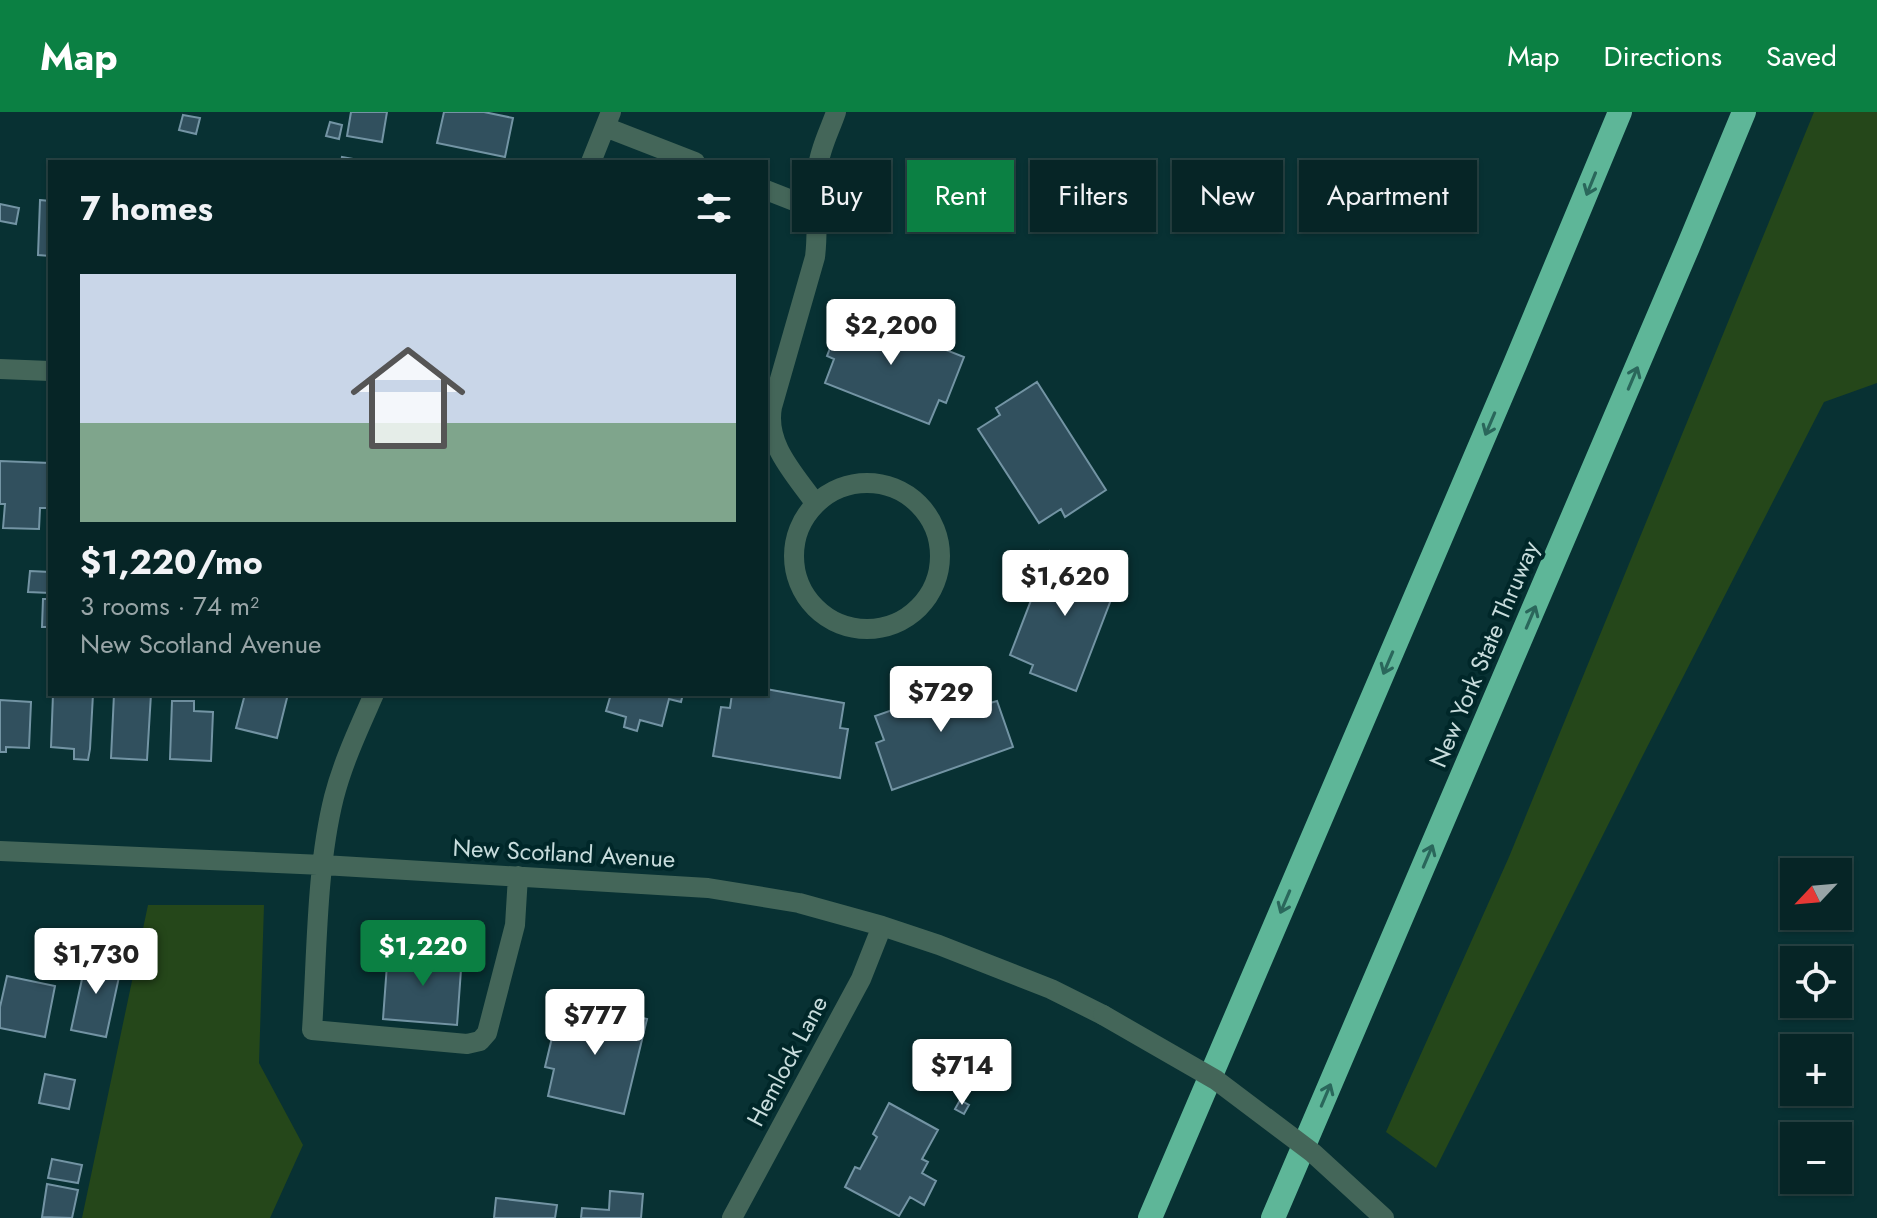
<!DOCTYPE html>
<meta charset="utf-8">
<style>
:root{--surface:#062526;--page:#0f2d2e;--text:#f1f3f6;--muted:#98a5a7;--line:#274243;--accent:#0b8043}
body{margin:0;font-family:Jost,sans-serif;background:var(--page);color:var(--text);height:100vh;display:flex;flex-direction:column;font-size:30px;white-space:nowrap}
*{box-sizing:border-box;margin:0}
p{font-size:26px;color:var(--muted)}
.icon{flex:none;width:44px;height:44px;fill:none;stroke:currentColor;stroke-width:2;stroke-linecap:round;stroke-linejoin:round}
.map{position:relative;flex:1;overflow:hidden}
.details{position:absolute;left:48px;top:48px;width:720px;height:536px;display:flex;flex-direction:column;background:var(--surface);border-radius:0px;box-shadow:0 2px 6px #0004,0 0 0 2px var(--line)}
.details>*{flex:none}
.hud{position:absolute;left:792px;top:48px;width:760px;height:72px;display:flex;gap:16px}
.needle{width:52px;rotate:244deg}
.controls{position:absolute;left:1780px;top:746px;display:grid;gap:16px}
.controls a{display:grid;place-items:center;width:72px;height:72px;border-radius:0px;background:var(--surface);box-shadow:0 2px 6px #0004,0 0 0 2px var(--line);font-size:40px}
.price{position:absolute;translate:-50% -68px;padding:0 18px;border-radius:8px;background:#fff;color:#222;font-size:26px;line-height:52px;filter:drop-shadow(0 2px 4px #0008)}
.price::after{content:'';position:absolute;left:50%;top:48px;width:24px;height:18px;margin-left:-12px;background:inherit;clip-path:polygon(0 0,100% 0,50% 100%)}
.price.active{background:var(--accent);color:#fff}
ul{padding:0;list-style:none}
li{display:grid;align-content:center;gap:16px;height:424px;padding:0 32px}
li span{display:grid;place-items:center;height:248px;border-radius:0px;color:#555}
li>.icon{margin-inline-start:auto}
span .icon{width:144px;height:144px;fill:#fffc;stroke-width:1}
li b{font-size:34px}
h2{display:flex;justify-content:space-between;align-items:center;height:96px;padding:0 32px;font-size:34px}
.chip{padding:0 28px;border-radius:0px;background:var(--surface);box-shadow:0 2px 6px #0004,0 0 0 2px var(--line);font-size:28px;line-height:72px}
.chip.active{background:var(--accent);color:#fff}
header{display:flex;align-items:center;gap:48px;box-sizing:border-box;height:112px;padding:0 40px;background:var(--accent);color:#fff}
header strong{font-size:38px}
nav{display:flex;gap:44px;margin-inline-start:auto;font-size:28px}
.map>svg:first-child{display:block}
.green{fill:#25471a}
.building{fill:#31505e;stroke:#7394a4;stroke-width:2}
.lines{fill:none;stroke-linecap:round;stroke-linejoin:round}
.minor{stroke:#446659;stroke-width:20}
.highway{stroke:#5eb698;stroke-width:24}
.minor-bridge{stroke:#446659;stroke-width:20}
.oneway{stroke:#2a675b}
.labels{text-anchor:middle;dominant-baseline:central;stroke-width:8;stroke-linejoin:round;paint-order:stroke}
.street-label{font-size:24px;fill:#c7dcdc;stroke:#002729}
</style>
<header>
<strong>Map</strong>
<nav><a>Map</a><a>Directions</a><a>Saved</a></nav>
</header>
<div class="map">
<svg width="1877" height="1106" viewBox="0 0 1877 1106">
<rect width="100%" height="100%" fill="#083133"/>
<path class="green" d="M1814,0H1877V271L1824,290L1641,647L1436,1056L1386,1020L1509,745Z
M148,793H264L259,951L303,1033L270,1106H82Z"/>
<path class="building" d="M351,0H387L382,30L347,24Z
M444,0H484L513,6L505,45L437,31Z
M183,3L200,6L196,22L179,18Z
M330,10L342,13L339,27L326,24Z
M342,45L370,50H341Z
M40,88L50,89V144L38,143Z
M0,92L19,96L16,112L0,109Z
M845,198L964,245L946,291L939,288L929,312L825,271L834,247L827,244Z
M1037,270L1106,378L1065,405L1061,397L1039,411L978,317L1000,303L996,296Z
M0,349L50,351V396H40L39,417L3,416L5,392H0Z
M1050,439L1074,448L1076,441L1122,459L1076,579L1030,561L1033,553L1010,543Z
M30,459L50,460V481L28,480Z
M43,487H50V515H42Z
M981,567L990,591L997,589L1013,635L892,678L876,631L884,628L875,604Z
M766,577L844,591L840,616L848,617L840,666L713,644L721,595L730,596L732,582H766Z
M53,582H93L90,637L88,648L74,647V637L51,635Z
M114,582H151L147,648L111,646Z
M245,582H288L277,626L236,616Z
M611,582H683L681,590L669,587L662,614L640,608L637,619L624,615L626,605L606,599Z
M0,588L31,590L29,636L6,635V640H0Z
M172,589H194V599L213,600L211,649L170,647Z
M388,839L462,844L457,913L383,907Z
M87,844L122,851L106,925L71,918Z
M7,864L55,874L45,925L0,916V895Z
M580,891L647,907L624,1002L548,984L554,957L545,955L556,909L565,911L569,894L579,897Z
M45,962L75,968L69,997L39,991Z
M960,988L969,993L964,1002L955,997Z
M889,991L938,1018L922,1047L928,1050L922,1061L936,1069L924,1093L910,1085L899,1104L845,1075L855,1055L860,1057L877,1025L873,1022Z
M52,1047L82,1053L78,1071L48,1066Z
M47,1072L78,1078L72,1106L42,1105Z
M610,1079L643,1082L641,1106H581L582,1096L609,1098Z
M496,1086L557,1093L555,1106H494Z"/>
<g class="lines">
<path class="minor" d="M605,15L695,50
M591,50L611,0
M766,78L817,98
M0,257L50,259
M794 444a73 73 0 1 1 146 0a73 73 0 1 1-146 0Z
M815,391C795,362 765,333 772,295L815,145C819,115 814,85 818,55C820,36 830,18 836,0
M374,582C359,616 343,650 334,685C316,757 317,843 312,918L467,932L480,929L487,921L515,813L518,764
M0,739L323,753L708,776L799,791L882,814L939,833L1051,877L1103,903
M732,1106L861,867L882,814"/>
<path class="highway" d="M1150,1106L1515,252L1620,0
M1273,1106L1688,135L1744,0"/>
<path class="minor-bridge" d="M1103,903L1216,968L1313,1041L1384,1106"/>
</g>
<defs><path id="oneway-shaft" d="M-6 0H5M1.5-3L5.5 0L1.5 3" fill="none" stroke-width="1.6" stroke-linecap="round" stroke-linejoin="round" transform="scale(2)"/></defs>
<g class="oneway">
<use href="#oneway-shaft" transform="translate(1591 72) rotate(112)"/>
<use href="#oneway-shaft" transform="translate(1633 266) rotate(-67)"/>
<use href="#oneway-shaft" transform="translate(1490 312) rotate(113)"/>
<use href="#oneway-shaft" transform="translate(1531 505) rotate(-67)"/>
<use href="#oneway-shaft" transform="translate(1388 551) rotate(113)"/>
<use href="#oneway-shaft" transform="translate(1428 744) rotate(-67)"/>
<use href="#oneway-shaft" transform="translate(1285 790) rotate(113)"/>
<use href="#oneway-shaft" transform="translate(1326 983) rotate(-67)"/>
</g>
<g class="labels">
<g class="street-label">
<text transform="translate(1484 542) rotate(-67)">New York State Thruway</text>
<text transform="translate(564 741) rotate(3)">New Scotland Avenue</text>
<text transform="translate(787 949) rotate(-62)">Hemlock Lane</text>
</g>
</g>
</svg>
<div class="controls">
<a><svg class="needle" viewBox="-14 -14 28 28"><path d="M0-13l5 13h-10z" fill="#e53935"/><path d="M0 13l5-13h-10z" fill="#98a5a7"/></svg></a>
<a><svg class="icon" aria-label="locate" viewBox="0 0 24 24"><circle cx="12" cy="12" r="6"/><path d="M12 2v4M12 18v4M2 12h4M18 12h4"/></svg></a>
<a>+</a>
<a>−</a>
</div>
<b class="price" style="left:891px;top:255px">$2,200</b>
<b class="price" style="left:1065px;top:506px">$1,620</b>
<b class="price" style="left:941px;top:622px">$729</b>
<b class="price active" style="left:423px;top:876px">$1,220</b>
<b class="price" style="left:96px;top:884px">$1,730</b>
<b class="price" style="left:595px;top:945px">$777</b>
<b class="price" style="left:962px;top:995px">$714</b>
<div class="hud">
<a class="chip">Buy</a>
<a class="chip active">Rent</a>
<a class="chip">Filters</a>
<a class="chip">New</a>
<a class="chip">Apartment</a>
</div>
<section class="details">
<h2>7 homes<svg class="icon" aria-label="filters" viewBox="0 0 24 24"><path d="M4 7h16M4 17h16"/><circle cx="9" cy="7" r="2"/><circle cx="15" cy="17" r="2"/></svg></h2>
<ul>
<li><span style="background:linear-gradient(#c9d6e8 60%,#7fa58c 0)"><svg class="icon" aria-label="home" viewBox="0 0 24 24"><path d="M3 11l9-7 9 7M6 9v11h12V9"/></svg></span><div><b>$1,220/mo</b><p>3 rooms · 74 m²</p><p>New Scotland Avenue</p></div></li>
</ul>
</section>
</div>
